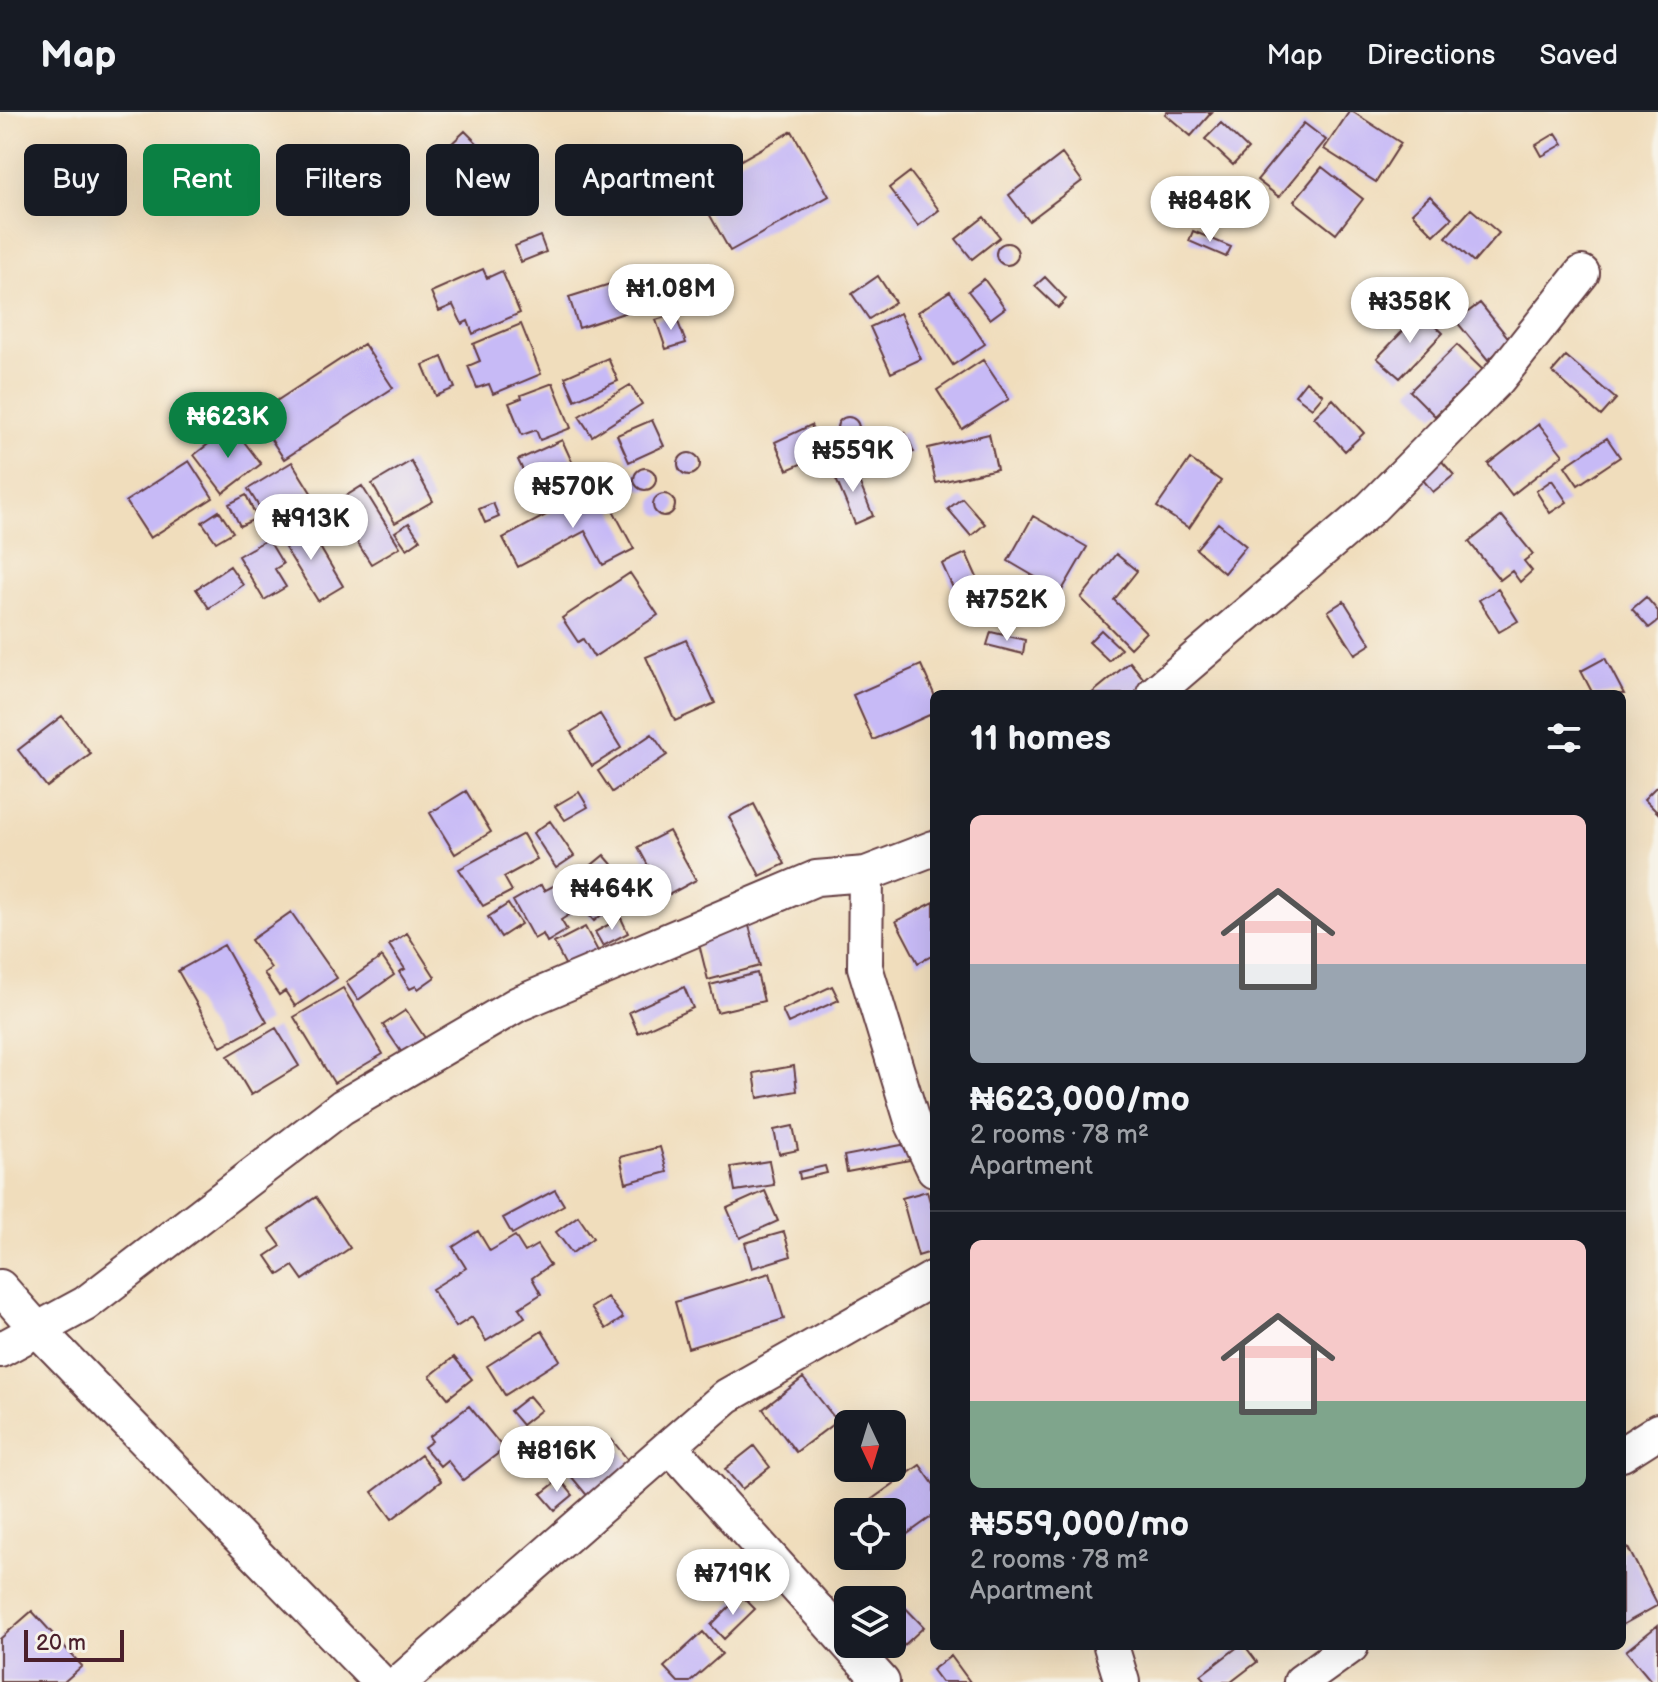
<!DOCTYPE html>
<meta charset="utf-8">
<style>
:root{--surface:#171b24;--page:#242831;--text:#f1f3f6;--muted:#9ea1a6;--line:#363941;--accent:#0b8043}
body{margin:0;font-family:"Balsamiq Sans",sans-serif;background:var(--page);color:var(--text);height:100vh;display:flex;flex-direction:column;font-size:30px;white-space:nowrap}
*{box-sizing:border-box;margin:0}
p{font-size:26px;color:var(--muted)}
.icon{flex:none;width:44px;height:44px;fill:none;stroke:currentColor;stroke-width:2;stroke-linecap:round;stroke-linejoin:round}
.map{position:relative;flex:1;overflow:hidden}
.sheet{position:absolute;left:930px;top:578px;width:696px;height:960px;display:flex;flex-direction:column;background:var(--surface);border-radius:12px;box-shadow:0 8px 32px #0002}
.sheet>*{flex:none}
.guide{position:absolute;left:24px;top:32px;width:760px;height:72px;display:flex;gap:16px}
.needle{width:52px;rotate:176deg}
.tools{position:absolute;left:834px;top:1298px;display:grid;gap:16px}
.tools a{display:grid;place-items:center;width:72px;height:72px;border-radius:12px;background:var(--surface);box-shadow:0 8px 32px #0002;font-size:40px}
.scale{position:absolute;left:24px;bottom:20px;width:100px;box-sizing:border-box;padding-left:8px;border:4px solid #4a1f2b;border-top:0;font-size:22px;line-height:28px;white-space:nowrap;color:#4a1f2b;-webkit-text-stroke:6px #f7f3e8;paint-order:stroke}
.price{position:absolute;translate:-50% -68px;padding:0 18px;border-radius:28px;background:#fff;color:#222;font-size:26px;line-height:52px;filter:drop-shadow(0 2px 4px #0008)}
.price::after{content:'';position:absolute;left:50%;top:48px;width:24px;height:18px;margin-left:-12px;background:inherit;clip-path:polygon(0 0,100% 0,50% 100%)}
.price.current{background:var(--accent);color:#fff}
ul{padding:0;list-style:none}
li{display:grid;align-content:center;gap:16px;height:424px;padding:0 40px}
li+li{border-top:2px solid var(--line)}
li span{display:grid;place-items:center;height:248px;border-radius:12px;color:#555}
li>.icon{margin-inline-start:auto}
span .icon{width:144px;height:144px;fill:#fffc;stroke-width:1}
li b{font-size:34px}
h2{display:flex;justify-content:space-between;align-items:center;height:96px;padding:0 40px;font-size:34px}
.tag{padding:0 28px;border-radius:12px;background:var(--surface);box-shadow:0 8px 32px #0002;font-size:28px;line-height:72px}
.tag.current{background:var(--accent);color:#fff}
header{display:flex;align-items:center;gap:48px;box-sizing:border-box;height:112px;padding:0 40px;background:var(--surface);border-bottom:2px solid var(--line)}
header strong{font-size:38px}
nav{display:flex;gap:44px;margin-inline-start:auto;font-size:28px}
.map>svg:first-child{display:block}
.building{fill:#c7baf6}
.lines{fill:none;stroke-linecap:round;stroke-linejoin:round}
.minor-casing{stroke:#633c41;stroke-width:38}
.minor{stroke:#fff;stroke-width:34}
</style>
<header>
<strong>Map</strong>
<nav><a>Map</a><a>Directions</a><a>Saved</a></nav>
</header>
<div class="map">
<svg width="1658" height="1570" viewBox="0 0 1658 1570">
<rect width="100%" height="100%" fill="#f7f3e8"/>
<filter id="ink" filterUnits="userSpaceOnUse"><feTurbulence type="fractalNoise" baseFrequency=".0125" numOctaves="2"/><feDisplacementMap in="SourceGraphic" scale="16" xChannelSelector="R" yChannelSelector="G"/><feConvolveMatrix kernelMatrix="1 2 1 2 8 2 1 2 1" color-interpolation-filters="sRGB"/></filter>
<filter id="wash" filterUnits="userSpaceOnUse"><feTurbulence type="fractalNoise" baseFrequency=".006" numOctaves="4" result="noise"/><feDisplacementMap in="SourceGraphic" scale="32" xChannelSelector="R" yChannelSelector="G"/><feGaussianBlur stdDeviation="1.8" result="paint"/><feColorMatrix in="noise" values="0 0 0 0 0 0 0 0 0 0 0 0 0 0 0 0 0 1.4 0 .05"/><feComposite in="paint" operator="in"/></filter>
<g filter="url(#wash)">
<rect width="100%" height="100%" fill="#f0ddbc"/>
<g id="blocks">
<path class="building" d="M1167,0H1212L1191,24L1165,2Z
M1349,0H1353L1401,31L1376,70L1324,37Z
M1221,11L1248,37L1233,53L1205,27Z
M1304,11L1326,28L1279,85L1257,68Z
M465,19L484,38L468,53L449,34Z
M792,19L829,84L730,139L694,75Z
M1556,21L1563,32L1542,44L1536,33Z
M1062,42L1082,69L1029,109L1009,83Z
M376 62a11 11 0 1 1 22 0a11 11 0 1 1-22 0Z
M1322,55L1363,87L1336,122L1294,89Z
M910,60L939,98L918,114L889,76Z
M598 72a11 11 0 1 1 22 0a11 11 0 1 1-22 0Z
M481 77a11 11 0 1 1 22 0a11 11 0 1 1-22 0Z
M1430,84L1452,106L1434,123L1412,101Z
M1471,97L1499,121L1474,150L1446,125Z
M984,105L1000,125L972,147L956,127Z
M1193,119L1231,135L1226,145L1189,129Z
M540,124L546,140L521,150L515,134Z
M996 142a11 11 0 1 1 22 0a11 11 0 1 1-22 0Z
M483,157L487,166L502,159L520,201L473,222L468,209L462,212L453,193L439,199L431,180Z
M645,161L654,191L579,216L569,185Z
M878,164L895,190L869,207L852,182Z
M1045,165L1066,187L1058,196L1035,174Z
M984,167L1005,196L990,207L968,179Z
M1389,172L1408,188L1384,216L1365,200Z
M950,179L985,232L953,253L918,200Z
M1480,191L1511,229L1488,248L1456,209Z
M1421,200L1443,221L1400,266L1377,246Z
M900,201L921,247L891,261L870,215Z
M675,202L686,231L666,237L656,208Z
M521,212L541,262L493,282L489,272L477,276L468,254L480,249L473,232Z
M364,232L393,276L284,347L255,303Z
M1457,233L1483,258L1435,304L1410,279Z
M1566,244L1616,287L1601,304L1552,260Z
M442,245L455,276L436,284L423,253Z
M608,246L618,269L575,288L565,265Z
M983,248L1009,287L962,317L937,278Z
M1306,269L1323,283L1312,296L1295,283Z
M553,271L571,316L540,328L536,318L522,323L509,291L522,286L521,283Z
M630,273L642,292L592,324L579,304Z
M1333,287L1364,321L1345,339L1314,305Z
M837 316a11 11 0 1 1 22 0a11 11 0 1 1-22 0Z
M652,308L664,334L629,350L617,323Z
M1539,312L1563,343L1512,383L1488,352Z
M811,313L824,342L787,358L775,330Z
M232,314L261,352L223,381L194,343Z
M905,320L914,340L863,363L854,343Z
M989,322L997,357L936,371L928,336Z
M1607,326L1620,345L1578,373L1565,354Z
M562,328L573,352L530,373L518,348Z
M678 352a11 11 0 1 1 22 0a11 11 0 1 1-22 0Z
M1439,346L1454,363L1433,380L1418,362Z
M1190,347L1221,369L1189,416L1157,395Z
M189,349L213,386L150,426L126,389Z
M411,349L433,389L395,411L372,372Z
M292,350L318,392L274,419L248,377Z
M852,352L873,404L855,412L833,360Z
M583,355L592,372L561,388L553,371Z
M634 367a11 11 0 1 1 22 0a11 11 0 1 1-22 0Z
M1552,368L1567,390L1550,401L1536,379Z
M362,374L400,435L371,452L333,392Z
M600,374L634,437L603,453L585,419L518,455L503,426Z
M653 393a11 11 0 1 1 22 0a11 11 0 1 1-22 0Z
M246,383L257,406L240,414L229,392Z
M962,386L985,412L971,424L948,397Z
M493,391L499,405L485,411L479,397Z
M219,399L233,420L216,430L202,410Z
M1033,404L1087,435L1061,480L1008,449Z
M1502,404L1533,442L1524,449L1532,459L1520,470L1512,459L1500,468L1469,430Z
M305,410L343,474L318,489L279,426Z
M409,411L420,428L407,437L395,420Z
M1218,411L1246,434L1224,461L1196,437Z
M268,427L283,452L275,457L286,475L264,488L238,444Z
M966,441L988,490L964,500L942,452Z
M1116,442L1137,459L1114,488L1146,520L1130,536L1081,486Z
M230,454L243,473L209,496L196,477Z
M630,461L658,503L594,545L583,527L578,530L562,506Z
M1498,477L1518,509L1499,520L1479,488Z
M1646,485L1658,499V509L1649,516L1632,497Z
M1344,489L1371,532L1355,542L1328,499Z
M1101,518L1121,537L1109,549L1089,530Z
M991,520L1025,528L1023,542L987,533Z
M686,528L715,591L675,609L646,545Z
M1605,546L1624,582H1593L1581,559Z
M1130,550L1148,572L1136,582H1091Z
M921,553L934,582V601L873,628L853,583Z
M600,602L621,636L592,654L571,620Z
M62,604L91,642L47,675L18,638Z
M652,622L667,643L612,680L598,659Z
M1658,673V701L1644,687Z
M466,679L491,720L455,742L430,701Z
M579,680L588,695L565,708L555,694Z
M754,692L785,752L760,764L729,705Z
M550,709L574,744L556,756L533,721Z
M669,719L696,768L665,785L638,735Z
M523,722L537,747L504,765L512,779L483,794L459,757Z
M604,743L633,777L594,809L565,775Z
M541,773L544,779L555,773L572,801L561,808L567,818L547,830L543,822L534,827L513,789Z
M934,790V843L918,851L896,809Z
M508,792L521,812L501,825L488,805Z
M291,800L337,866L295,894L285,879L279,883L264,861L271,856L251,828Z
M621,806L628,821L603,834L595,820Z
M748,810L760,854L708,868L697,824Z
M585,815L599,841L568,858L554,831Z
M407,821L435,865L418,877L416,874L410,877L399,860L405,857L389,833Z
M224,833L267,910L221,935L178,859Z
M382,845L394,863L358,888L346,870Z
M757,861L764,889L717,900L710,873Z
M832,874L839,888L788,911L782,898Z
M684,875L693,896L638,921L629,900Z
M343,876L383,942L334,971L294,905Z
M406,898L425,926L402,941L383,913Z
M276,916L299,954L251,983L228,944Z
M794,954L797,979L758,986L754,961Z
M793,1014L798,1038L779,1042L774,1018Z
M912,1031L915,1047L847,1060L844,1044Z
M660,1035L667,1060L626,1071L620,1045Z
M769,1049L774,1073L735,1079L731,1055Z
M825,1054L827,1061L800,1067L799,1060Z
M555,1078L564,1093L512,1122L503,1106Z
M765,1079L778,1109L740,1126L727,1096Z
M927,1079L934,1104V1139L918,1144L902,1086Z
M316,1085L350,1136L303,1168L293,1154L279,1163L266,1144L281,1134L269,1117Z
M578,1104L593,1126L572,1141L556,1120Z
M478,1119L490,1139L515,1124L525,1140L537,1133L550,1153L532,1166L541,1182L519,1196L525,1205L486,1229L472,1205L456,1215L432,1177L466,1156L453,1135Z
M784,1120L791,1144L752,1156L745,1131Z
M770,1161L784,1207L688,1236L675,1190Z
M607,1185L623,1206L606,1217L591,1196Z
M542,1219L560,1248L505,1283L487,1254Z
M454,1245L472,1267L448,1286L430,1264Z
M803,1266L837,1309L796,1340L763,1297Z
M529,1284L541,1298L522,1313L510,1299Z
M469,1294L504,1337L463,1368L447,1348L440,1354L424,1335L432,1329L429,1325Z
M612,1328L632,1353L590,1387L570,1363Z
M754,1334L770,1355L742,1377L725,1357Z
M421,1343L441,1369L392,1407L372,1380Z
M920,1353L934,1373V1403L892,1433V1400H854Z
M560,1367L573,1383L555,1398L541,1382Z
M1628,1436L1658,1493L1622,1513V1439Z
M741,1483L755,1497L724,1527L711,1513Z
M897,1487L924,1515L899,1538L892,1530V1492Z
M32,1499L82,1554L64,1570H0V1527Z
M1658,1513V1570H1652L1626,1539Z
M703,1520L722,1542L690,1570H678L664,1555Z
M1239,1534H1245L1257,1550L1231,1570H1207L1201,1563Z
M951,1544L970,1570H941L932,1558Z"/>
</g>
</g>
<g filter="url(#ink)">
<use href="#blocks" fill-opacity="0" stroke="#633c41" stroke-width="2"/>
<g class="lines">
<g class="minor-casing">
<path id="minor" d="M1154,582L1371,396L1498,267L1582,161
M866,762L865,855L913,1012L934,1057
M0,1175L37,1217L380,1570
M0,1238L85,1192L342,995L518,892L816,766L866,762L934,736
M670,1334L882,1570
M1622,1342L1658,1319
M1111,1534L1122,1570
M400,1570L727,1284L934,1166
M1301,1570L1351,1534"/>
</g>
<use href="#minor" class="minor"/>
</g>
</g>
</svg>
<div class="tools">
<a><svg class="needle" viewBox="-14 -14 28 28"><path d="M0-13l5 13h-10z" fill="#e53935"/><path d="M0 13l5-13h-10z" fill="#9ea1a6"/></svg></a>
<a><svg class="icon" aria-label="locate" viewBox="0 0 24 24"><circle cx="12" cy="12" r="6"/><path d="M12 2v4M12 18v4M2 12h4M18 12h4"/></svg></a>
<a><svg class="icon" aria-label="layers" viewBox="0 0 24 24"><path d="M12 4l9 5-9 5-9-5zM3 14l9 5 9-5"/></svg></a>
</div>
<div class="scale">20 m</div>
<b class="price" style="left:1210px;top:132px">₦848K</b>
<b class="price" style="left:671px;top:220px">₦1.08M</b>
<b class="price" style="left:1410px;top:233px">₦358K</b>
<b class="price current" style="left:228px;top:348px">₦623K</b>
<b class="price" style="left:853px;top:382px">₦559K</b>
<b class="price" style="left:573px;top:418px">₦570K</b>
<b class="price" style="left:311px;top:450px">₦913K</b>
<b class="price" style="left:1007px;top:531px">₦752K</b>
<b class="price" style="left:612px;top:820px">₦464K</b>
<b class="price" style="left:557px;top:1382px">₦816K</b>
<b class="price" style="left:733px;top:1505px">₦719K</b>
<div class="guide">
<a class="tag">Buy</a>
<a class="tag current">Rent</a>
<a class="tag">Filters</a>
<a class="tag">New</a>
<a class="tag">Apartment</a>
</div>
<section class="sheet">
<h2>11 homes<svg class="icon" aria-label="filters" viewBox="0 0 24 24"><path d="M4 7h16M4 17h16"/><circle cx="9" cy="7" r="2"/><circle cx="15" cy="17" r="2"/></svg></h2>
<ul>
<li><span style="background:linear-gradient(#f6c9c9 60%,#9aa5b1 0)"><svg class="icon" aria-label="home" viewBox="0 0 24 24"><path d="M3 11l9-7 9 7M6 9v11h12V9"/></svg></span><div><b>₦623,000/mo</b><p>2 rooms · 78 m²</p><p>Apartment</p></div></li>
<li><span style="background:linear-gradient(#f6c9c9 65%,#7fa58c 0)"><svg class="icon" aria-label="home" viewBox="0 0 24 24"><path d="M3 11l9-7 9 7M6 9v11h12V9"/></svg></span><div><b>₦559,000/mo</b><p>2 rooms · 78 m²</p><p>Apartment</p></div></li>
</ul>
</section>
</div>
